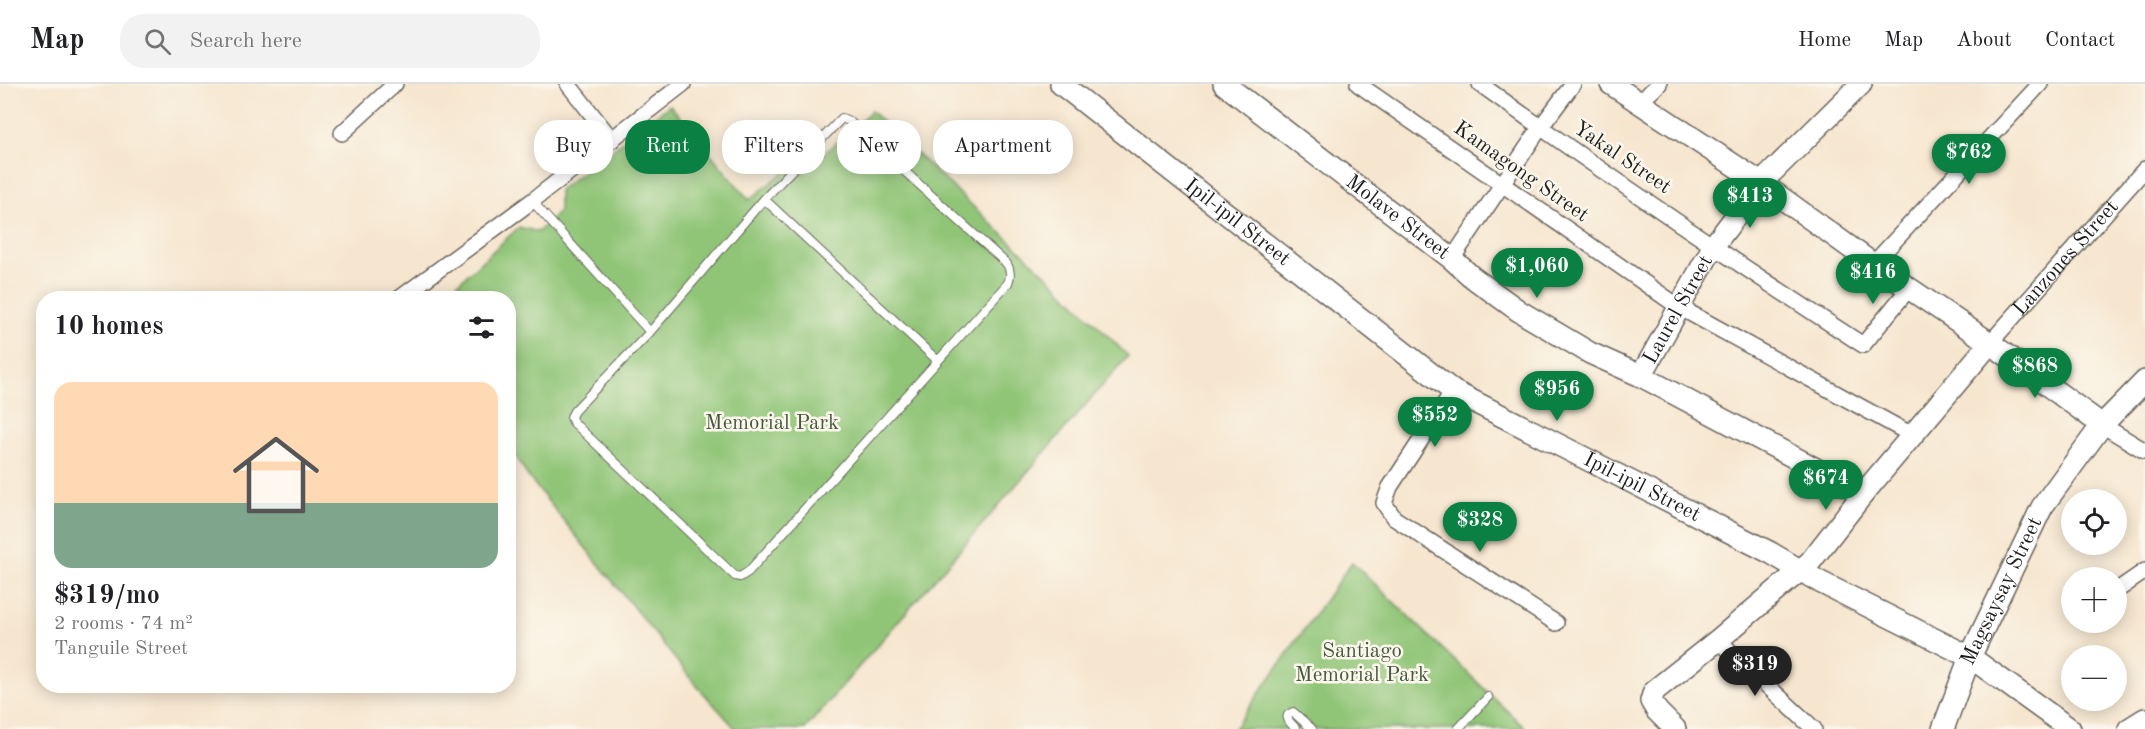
<!DOCTYPE html>
<meta charset="utf-8">
<style>
:root{--surface:#fff;--page:#f2f2f2;--text:#202124;--muted:#757577;--line:#e0e0e0;--accent:#0b8043}
body{margin:0;font-family:"Old Standard TT",serif;background:var(--page);color:var(--text);height:100vh;display:flex;flex-direction:column;font-size:22px;white-space:nowrap}
*{box-sizing:border-box;margin:0}
p{font-size:20px;color:var(--muted)}
.icon{flex:none;width:33px;height:33px;fill:none;stroke:currentColor;stroke-width:2;stroke-linecap:round;stroke-linejoin:round}
.map{position:relative;flex:1;overflow:hidden}
.panel{position:absolute;left:36px;top:207px;width:480px;height:402px;display:flex;flex-direction:column;background:var(--surface);border-radius:24px;box-shadow:0 3px 15px #0003}
.panel>*{flex:none}
.banner{position:absolute;left:534px;top:36px;width:570px;height:54px;display:flex;gap:12px}
.tools{position:absolute;left:2061px;top:405px;display:grid;gap:12px}
.tools a{display:grid;place-items:center;width:66px;height:66px;border-radius:50%;background:var(--surface);box-shadow:0 3px 15px #0003;font-size:30px}
.price{position:absolute;translate:-50% -51px;padding:0 14px;border-radius:21px;background:var(--accent);color:#fff;font-size:20px;line-height:39px;filter:drop-shadow(0 2px 3px #0008)}
.price::after{content:'';position:absolute;left:50%;top:36px;width:18px;height:14px;margin-left:-9px;background:inherit;clip-path:polygon(0 0,100% 0,50% 100%)}
.price.selected{background:#222;color:#fff}
ul{padding:0;list-style:none}
li{display:grid;align-content:center;gap:12px;height:318px;padding:0 18px}
li span{display:grid;place-items:center;height:186px;border-radius:18px;color:#555}
li>.icon{margin-inline-start:auto}
span .icon{width:108px;height:108px;fill:#fffc;stroke-width:1}
li b{font-size:26px}
h2{display:flex;justify-content:space-between;align-items:center;height:72px;padding:0 18px;font-size:26px}
.chip{padding:0 21px;border-radius:24px;background:var(--surface);box-shadow:0 3px 15px #0003;font-size:21px;line-height:54px}
.chip.selected{background:var(--accent);color:#fff}
header{display:flex;align-items:center;gap:36px;box-sizing:border-box;height:84px;padding:0 30px;background:var(--surface);border-bottom:2px solid var(--line)}
header strong{font-size:28px}
nav{display:flex;gap:33px;margin-inline-start:auto;font-size:21px}
.search{width:420px;height:54px;background:var(--page);display:flex;align-items:center;gap:15px;box-sizing:border-box;padding:0 21px;border-radius:24px;color:var(--muted);font-size:22px}
.map>svg:first-child{display:block}
.green{fill:#90c577;stroke:#56704a;stroke-width:1.5}
.lines{fill:none;stroke-linecap:round;stroke-linejoin:round}
.lane-casing{stroke:#68635b;stroke-width:10}
.street-casing{stroke:#68635b;stroke-width:18}
.secondary-casing{stroke:#68635b;stroke-width:24}
.lane{stroke:#fff;stroke-width:8}
.street{stroke:#fff;stroke-width:15}
.secondary{stroke:#fff;stroke-width:21}
.labels{text-anchor:middle;dominant-baseline:central;stroke-width:5;stroke-linejoin:round;paint-order:stroke}
.street-label{font-size:21px;fill:#1c1c1c;stroke:#fbf7ec}
.park-label{font-size:21px;fill:#45573c;stroke:#fbf7ec}
</style>
<header>
<strong>Map</strong>
<div class="search"><svg class="icon" aria-label="search" viewBox="0 0 24 24"><circle cx="10" cy="10" r="6"/><path d="M15 15l6 6"/></svg>Search here</div>
<nav><a>Home</a><a>Map</a><a>About</a><a>Contact</a></nav>
</header>
<div class="map">
<svg width="2145" height="645" viewBox="0 0 2145 645">
<rect width="100%" height="100%" fill="#fbf7ec"/>
<filter id="ink" filterUnits="userSpaceOnUse"><feTurbulence type="fractalNoise" baseFrequency=".0167" numOctaves="2"/><feDisplacementMap in="SourceGraphic" scale="12" xChannelSelector="R" yChannelSelector="G"/><feConvolveMatrix kernelMatrix="1 2 1 2 8 2 1 2 1" color-interpolation-filters="sRGB"/></filter>
<filter id="wash" filterUnits="userSpaceOnUse"><feTurbulence type="fractalNoise" baseFrequency=".008" numOctaves="4" result="noise"/><feDisplacementMap in="SourceGraphic" scale="24" xChannelSelector="R" yChannelSelector="G"/><feGaussianBlur stdDeviation="1.35" result="paint"/><feColorMatrix in="noise" values="0 0 0 0 0 0 0 0 0 0 0 0 0 0 0 0 0 1.4 0 .05"/><feComposite in="paint" operator="in"/></filter>
<g filter="url(#wash)">
<rect width="100%" height="100%" fill="#f6e6cf"/>
<path class="green" d="M670,21L749,116L792,82L801,91L871,27L1056,200L1128,272L805,645H736L696,601L527,391L509,360L508,214H442L519,143L538,148L559,127V106Z
M1352,478L1526,645H1234Z"/>
</g>
<g filter="url(#ink)">
<g class="lines">
<g class="lane-casing">
<path id="lane" d="M842,34L849,37L1007,180C1011,187 1011,192 1008,199L748,488L740,493L735,492L573,338L571,333L574,327L650,248L764,115Z
M764,115L937,276
M532,117L650,248
M1296,645L1287,635L1288,631L1293,628L1312,645
M1458,645L1488,613"/>
</g>
<g class="street-casing">
<g id="street">
<path d="M568,0L612,56"/>
<path d="M1358,0L1679,223L1912,351"/>
<path d="M1480,0C1605,90 1733,177 1863,261L1910,203"/>
<path d="M1638,20L1659,0"/>
<path d="M342,49L395,0"/>
<path d="M1452,175L1540,44L1573,0"/>
<path d="M1873,180L2040,0"/>
<path d="M400,214L532,117L683,0"/>
<path id="s1" d="M1990,259L2145,85"/>
<path d="M1453,307L1390,403L1384,419L1394,434L1556,539"/>
<path d="M2102,341L2145,367"/>
<path d="M2116,507L2145,487"/>
<path d="M1718,556L1814,645"/>
</g>
</g>
<g class="secondary-casing">
<g id="secondary">
<path id="s2" d="M1061,0L1453,307L1771,469L1820,498L1970,573L2070,645"/>
<path id="s3" d="M1224,0L1452,175L1472,193L1519,227L1590,269L1641,292L1863,410"/>
<path d="M1611,0L1761,99L1873,180L1990,259L2102,341"/>
<path id="s4" d="M1641,292L1714,161L1761,99L1861,0"/>
<path d="M1675,645L1657,627L1651,617L1654,607L1718,556L1810,478L1863,410L1990,259"/>
<path id="s5" d="M1943,645L1970,573L2042,423L2102,341L2145,297"/>
<path d="M2129,645L2145,635"/>
</g>
</g>
<use href="#lane" class="lane"/>
<use href="#street" class="street"/>
<use href="#secondary" class="secondary"/>
</g>
</g>
<g class="labels">
<g class="street-label">
<text transform="translate(1622 74) rotate(34)">Yakal Street</text>
<text transform="translate(1521 88) rotate(35)">Kamagong Street</text>
<text stroke="none"><textPath href="#s3" startOffset="219">Molave Street</textPath></text>
<text stroke="none"><textPath href="#s2" startOffset="224">Ipil-ipil Street</textPath></text>
<text stroke="none"><textPath href="#s1" startOffset="114">Lanzones Street</textPath></text>
<text stroke="none"><textPath href="#s4" startOffset="76">Laurel Street</textPath></text>
<text stroke="none"><textPath href="#s2" startOffset="710">Ipil-ipil Street</textPath></text>
<text stroke="none"><textPath href="#s5" startOffset="150">Magsaysay Street</textPath></text>
</g>
<g class="park-label">
<text x="772" y="339">Memorial Park</text>
<text x="1362" y="567">Santiago<tspan x="1362" dy="24">Memorial Park</tspan></text>
</g>
</g>
</svg>
<div class="tools">
<a><svg class="icon" aria-label="locate" viewBox="0 0 24 24"><circle cx="12" cy="12" r="6"/><path d="M12 2v4M12 18v4M2 12h4M18 12h4"/></svg></a>
<a>+</a>
<a>−</a>
</div>
<b class="price" style="left:1969px;top:101px">$762</b>
<b class="price" style="left:1750px;top:145px">$413</b>
<b class="price" style="left:1537px;top:215px">$1,060</b>
<b class="price" style="left:1873px;top:221px">$416</b>
<b class="price" style="left:2035px;top:315px">$868</b>
<b class="price" style="left:1557px;top:338px">$956</b>
<b class="price" style="left:1435px;top:364px">$552</b>
<b class="price" style="left:1826px;top:427px">$674</b>
<b class="price" style="left:1480px;top:469px">$328</b>
<b class="price selected" style="left:1755px;top:613px">$319</b>
<div class="banner">
<a class="chip">Buy</a>
<a class="chip selected">Rent</a>
<a class="chip">Filters</a>
<a class="chip">New</a>
<a class="chip">Apartment</a>
</div>
<section class="panel">
<h2>10 homes<svg class="icon" aria-label="filters" viewBox="0 0 24 24"><path d="M4 7h16M4 17h16"/><circle cx="9" cy="7" r="2"/><circle cx="15" cy="17" r="2"/></svg></h2>
<ul>
<li><span style="background:linear-gradient(#ffd9b3 65%,#7fa58c 0)"><svg class="icon" aria-label="home" viewBox="0 0 24 24"><path d="M3 11l9-7 9 7M6 9v11h12V9"/></svg></span><div><b>$319/mo</b><p>2 rooms · 74 m²</p><p>Tanguile Street</p></div></li>
</ul>
</section>
</div>
